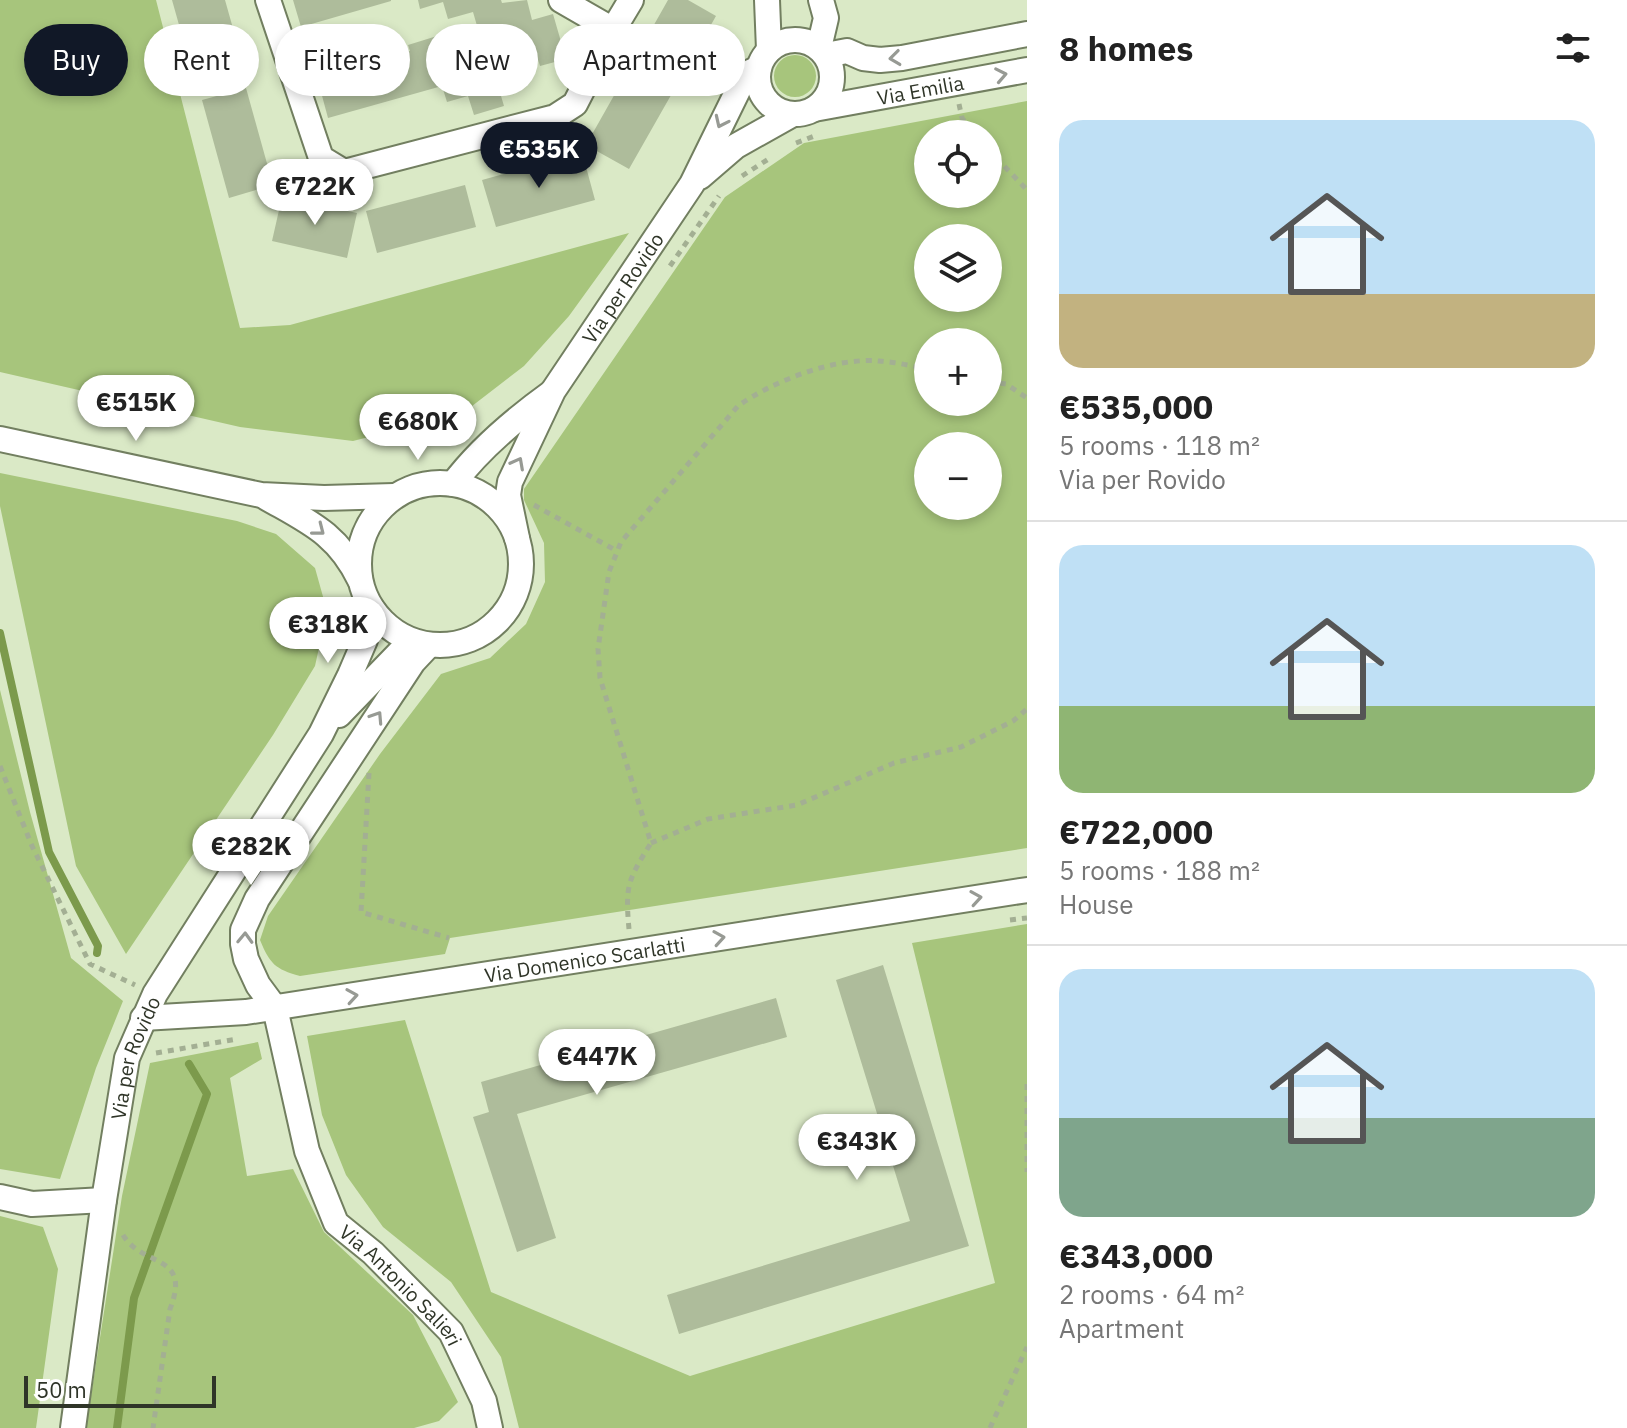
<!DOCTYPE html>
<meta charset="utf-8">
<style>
:root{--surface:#fff;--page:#f2f2f2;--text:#222;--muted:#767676;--line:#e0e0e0;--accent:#111827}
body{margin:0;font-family:"IBM Plex Sans",sans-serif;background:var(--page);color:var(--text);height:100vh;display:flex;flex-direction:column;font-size:30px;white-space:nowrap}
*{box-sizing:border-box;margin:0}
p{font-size:26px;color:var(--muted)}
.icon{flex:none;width:44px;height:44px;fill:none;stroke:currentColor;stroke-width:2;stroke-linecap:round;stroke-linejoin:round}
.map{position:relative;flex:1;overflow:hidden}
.side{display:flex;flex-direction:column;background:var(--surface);width:600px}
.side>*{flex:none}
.guide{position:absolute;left:24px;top:24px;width:760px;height:72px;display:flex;gap:16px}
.buttons{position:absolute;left:914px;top:120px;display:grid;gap:16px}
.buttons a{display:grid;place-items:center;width:88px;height:88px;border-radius:50%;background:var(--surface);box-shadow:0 4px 12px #0003;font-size:40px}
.scale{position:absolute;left:24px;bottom:20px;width:192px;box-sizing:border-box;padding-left:8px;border:4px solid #2f3528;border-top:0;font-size:22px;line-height:28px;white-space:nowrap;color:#2f3528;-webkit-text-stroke:6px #fff;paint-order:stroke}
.price{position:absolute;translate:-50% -68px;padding:0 18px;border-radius:28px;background:#fff;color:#222;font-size:26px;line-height:52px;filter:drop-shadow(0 2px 4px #0008)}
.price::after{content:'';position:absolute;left:50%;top:48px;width:24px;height:18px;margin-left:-12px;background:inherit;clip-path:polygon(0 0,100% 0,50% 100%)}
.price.active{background:var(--accent);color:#fff}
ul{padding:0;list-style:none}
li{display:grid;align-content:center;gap:16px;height:424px;padding:0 32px}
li+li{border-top:2px solid var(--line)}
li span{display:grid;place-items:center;height:248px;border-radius:24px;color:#555}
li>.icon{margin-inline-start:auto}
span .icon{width:144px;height:144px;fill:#fffc;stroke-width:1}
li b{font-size:34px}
h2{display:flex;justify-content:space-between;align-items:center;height:96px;padding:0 32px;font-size:34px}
.chip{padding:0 28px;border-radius:36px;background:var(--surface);box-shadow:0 4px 12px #0003;font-size:28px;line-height:72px}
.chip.active{background:var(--accent);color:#fff}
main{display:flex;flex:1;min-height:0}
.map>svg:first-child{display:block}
.green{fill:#a7c57c;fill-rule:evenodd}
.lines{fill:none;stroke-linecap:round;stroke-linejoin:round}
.stream{stroke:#7c9a4c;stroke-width:8}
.building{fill:#aebc9b}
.minor-casing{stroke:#727f60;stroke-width:28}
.path{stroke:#a3af93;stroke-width:5;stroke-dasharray:6 6;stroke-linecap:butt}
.minor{stroke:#fff;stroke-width:24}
.oneway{stroke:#979a94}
.labels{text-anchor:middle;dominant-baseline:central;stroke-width:6;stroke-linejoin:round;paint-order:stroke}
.street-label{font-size:20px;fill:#2f3528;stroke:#fff}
</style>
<main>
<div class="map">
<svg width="1027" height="1428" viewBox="0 0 1027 1428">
<rect width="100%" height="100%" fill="#dae9c6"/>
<path class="green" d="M0,0H156L240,328L290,325L629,233L569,316L524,366L463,413L353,441L240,427L0,372Z
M774 76a21 21 0 1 1 42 0a21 21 0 1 1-42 0Z
M1027,101V848L450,938L445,954L300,976C275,969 270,964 260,940L268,916L380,754L441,674L490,658L526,624L545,582L544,543L524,500V489L725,197L804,143ZM928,134H988V194H928ZM928,238H988V298H928ZM928,342H988V402H928ZM928,446H988V506H928Z
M0,473L237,521L276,534L315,568L327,611L315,666L273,735L126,954L76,866L0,506Z
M0,690L30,812L71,958L123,1001L96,1068L60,1179L0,1169Z
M1027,924V1428H519L501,1357L451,1282L383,1227L346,1175L322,1115L307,1036L405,1020L491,1292L690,1376L995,1283L912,943Z
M258,1042L262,1059L230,1078L247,1176L293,1169L324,1232L413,1315L458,1402L439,1421L414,1428H86L122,1196L150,1063Z
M0,1216L43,1227L58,1269L36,1428H0Z"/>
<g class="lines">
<path class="stream" d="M0,633L49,852L98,946L97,953
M117,1428L134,1298L207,1094L189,1064"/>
</g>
<path class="building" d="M172,0H225L245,71L196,85Z
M293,0H391V1L301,27Z
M418,0H501L502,3L527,0L532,20L553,14L566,59L540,66L533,44L509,51L503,29L480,36L473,12L448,19L443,2L420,9Z
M668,0H688L716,16L629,169L586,145Z
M437,36L441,53L465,47L470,64L490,59L504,106L474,115L468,96L447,102L442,86L328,118L317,77L410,51L408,45Z
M246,88L273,185L229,198L202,100Z
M582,152L595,200L496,227L482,180Z
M465,185L476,227L377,253L366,211Z
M282,197L357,213L347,258L272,241Z
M883,965L969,1246L679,1334L667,1295L910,1221L836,980Z
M776,998L787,1037L517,1114L556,1238L517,1252L473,1117L489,1112L481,1082Z"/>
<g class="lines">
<g class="minor-casing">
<g id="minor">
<path d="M268,0L321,158L344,172L555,117L575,104L613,30L631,0"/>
<path d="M561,0L613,30"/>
<path d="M767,0L769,50"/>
<circle cx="795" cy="77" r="37"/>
<path d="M819,48L826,18L821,0"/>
<path d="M826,55L847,51L863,58L880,60L902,58L1027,34"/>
<path id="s1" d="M814,109L1027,70"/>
<path d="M700,177L736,146L793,114"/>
<path d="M0,439L261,495L324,498L394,496"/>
<circle cx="440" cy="564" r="81"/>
<path d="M453,484C480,448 515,419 551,393"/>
<path d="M267,498C309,522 338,534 360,580"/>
<path id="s2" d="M517,538L508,495L510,482L553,391L692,184L746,74L759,68"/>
<path id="s3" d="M429,645L413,662L257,899L243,930V944L246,959L258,985L275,1008L307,1151L336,1223L373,1253L451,1332L484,1401L490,1428"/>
<path d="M339,715L399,653L415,642"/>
<path id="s4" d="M143,1018L246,1012L1027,890"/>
<path d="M0,1197L32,1204L104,1200"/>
<path id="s5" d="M73,1428L104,1200L127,1058L155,994L321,734L350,675L365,640L373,610"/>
</g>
</g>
<path class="path" d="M959,104L962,118L975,134
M796,143L817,135
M988,149L1027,190
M742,176L770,158
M670,266L719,196
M988,381L1006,384L1027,398
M534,505L617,551
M0,766L32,846L90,964L135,985
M369,773L361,912L449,938
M651,843L708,819L797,805L894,763L961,747L1013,721L1027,709
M1010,920L1027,918
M629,929C625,885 628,880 651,843L600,678L598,649L609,572L621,542L738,406C773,381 835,357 879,361C895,362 912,366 928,369
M156,1053L237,1039
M1027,1084V1172
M123,1235C143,1268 192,1253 170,1309L153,1428
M990,1428L1027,1347"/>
<use href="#minor" class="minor"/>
</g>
<defs><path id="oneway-chevron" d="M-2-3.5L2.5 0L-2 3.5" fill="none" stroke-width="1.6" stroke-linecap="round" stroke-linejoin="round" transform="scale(2)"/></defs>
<g class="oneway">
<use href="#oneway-chevron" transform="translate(895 58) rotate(173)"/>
<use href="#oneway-chevron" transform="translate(1001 75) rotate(-11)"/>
<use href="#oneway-chevron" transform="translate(721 122) rotate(115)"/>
<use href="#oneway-chevron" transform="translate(518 463) rotate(-62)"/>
<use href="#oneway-chevron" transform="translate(319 530) rotate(38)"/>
<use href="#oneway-chevron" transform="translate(377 717) rotate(-57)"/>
<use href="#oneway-chevron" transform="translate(976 898) rotate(-9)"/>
<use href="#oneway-chevron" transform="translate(245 938) rotate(-88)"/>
<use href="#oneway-chevron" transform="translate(719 938) rotate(-9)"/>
<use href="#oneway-chevron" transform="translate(352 996) rotate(-9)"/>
</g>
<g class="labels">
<g class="street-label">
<text stroke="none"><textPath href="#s1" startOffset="108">Via Emilia</textPath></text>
<text stroke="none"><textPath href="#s2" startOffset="282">Via per Rovido</textPath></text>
<text stroke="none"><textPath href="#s4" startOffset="446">Via Domenico Scarlatti</textPath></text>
<text stroke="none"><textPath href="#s5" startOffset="376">Via per Rovido</textPath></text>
<text stroke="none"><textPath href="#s3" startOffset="742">Via Antonio Salieri</textPath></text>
</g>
</g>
</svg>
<div class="buttons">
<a><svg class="icon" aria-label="locate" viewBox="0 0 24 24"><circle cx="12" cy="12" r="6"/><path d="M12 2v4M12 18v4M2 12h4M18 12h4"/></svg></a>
<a><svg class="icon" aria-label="layers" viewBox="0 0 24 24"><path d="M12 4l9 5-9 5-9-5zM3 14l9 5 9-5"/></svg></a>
<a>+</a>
<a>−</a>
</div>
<div class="scale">50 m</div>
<b class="price active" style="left:539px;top:190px">€535K</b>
<b class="price" style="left:315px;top:227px">€722K</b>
<b class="price" style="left:136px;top:443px">€515K</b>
<b class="price" style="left:418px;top:462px">€680K</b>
<b class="price" style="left:328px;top:665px">€318K</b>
<b class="price" style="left:251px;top:887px">€282K</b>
<b class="price" style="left:597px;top:1097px">€447K</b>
<b class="price" style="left:857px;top:1182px">€343K</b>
<div class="guide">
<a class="chip active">Buy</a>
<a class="chip">Rent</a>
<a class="chip">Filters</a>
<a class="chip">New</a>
<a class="chip">Apartment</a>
</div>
</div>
<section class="side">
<h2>8 homes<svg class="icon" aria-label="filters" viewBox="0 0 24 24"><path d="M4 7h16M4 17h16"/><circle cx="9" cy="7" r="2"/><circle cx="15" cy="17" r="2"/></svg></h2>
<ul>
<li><span style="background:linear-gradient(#bfe0f5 70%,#c2b280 0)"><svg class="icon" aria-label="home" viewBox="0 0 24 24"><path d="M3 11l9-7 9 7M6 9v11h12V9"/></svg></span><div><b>€535,000</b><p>5 rooms · 118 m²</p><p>Via per Rovido</p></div></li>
<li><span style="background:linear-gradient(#bfe0f5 65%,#8fb573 0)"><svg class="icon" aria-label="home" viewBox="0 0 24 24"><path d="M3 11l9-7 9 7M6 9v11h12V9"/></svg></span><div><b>€722,000</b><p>5 rooms · 188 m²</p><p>House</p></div></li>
<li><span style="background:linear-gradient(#bfe0f5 60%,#7fa58c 0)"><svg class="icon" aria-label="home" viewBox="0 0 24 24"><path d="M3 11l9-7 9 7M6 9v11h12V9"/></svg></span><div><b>€343,000</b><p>2 rooms · 64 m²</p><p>Apartment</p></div></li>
</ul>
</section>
</main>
